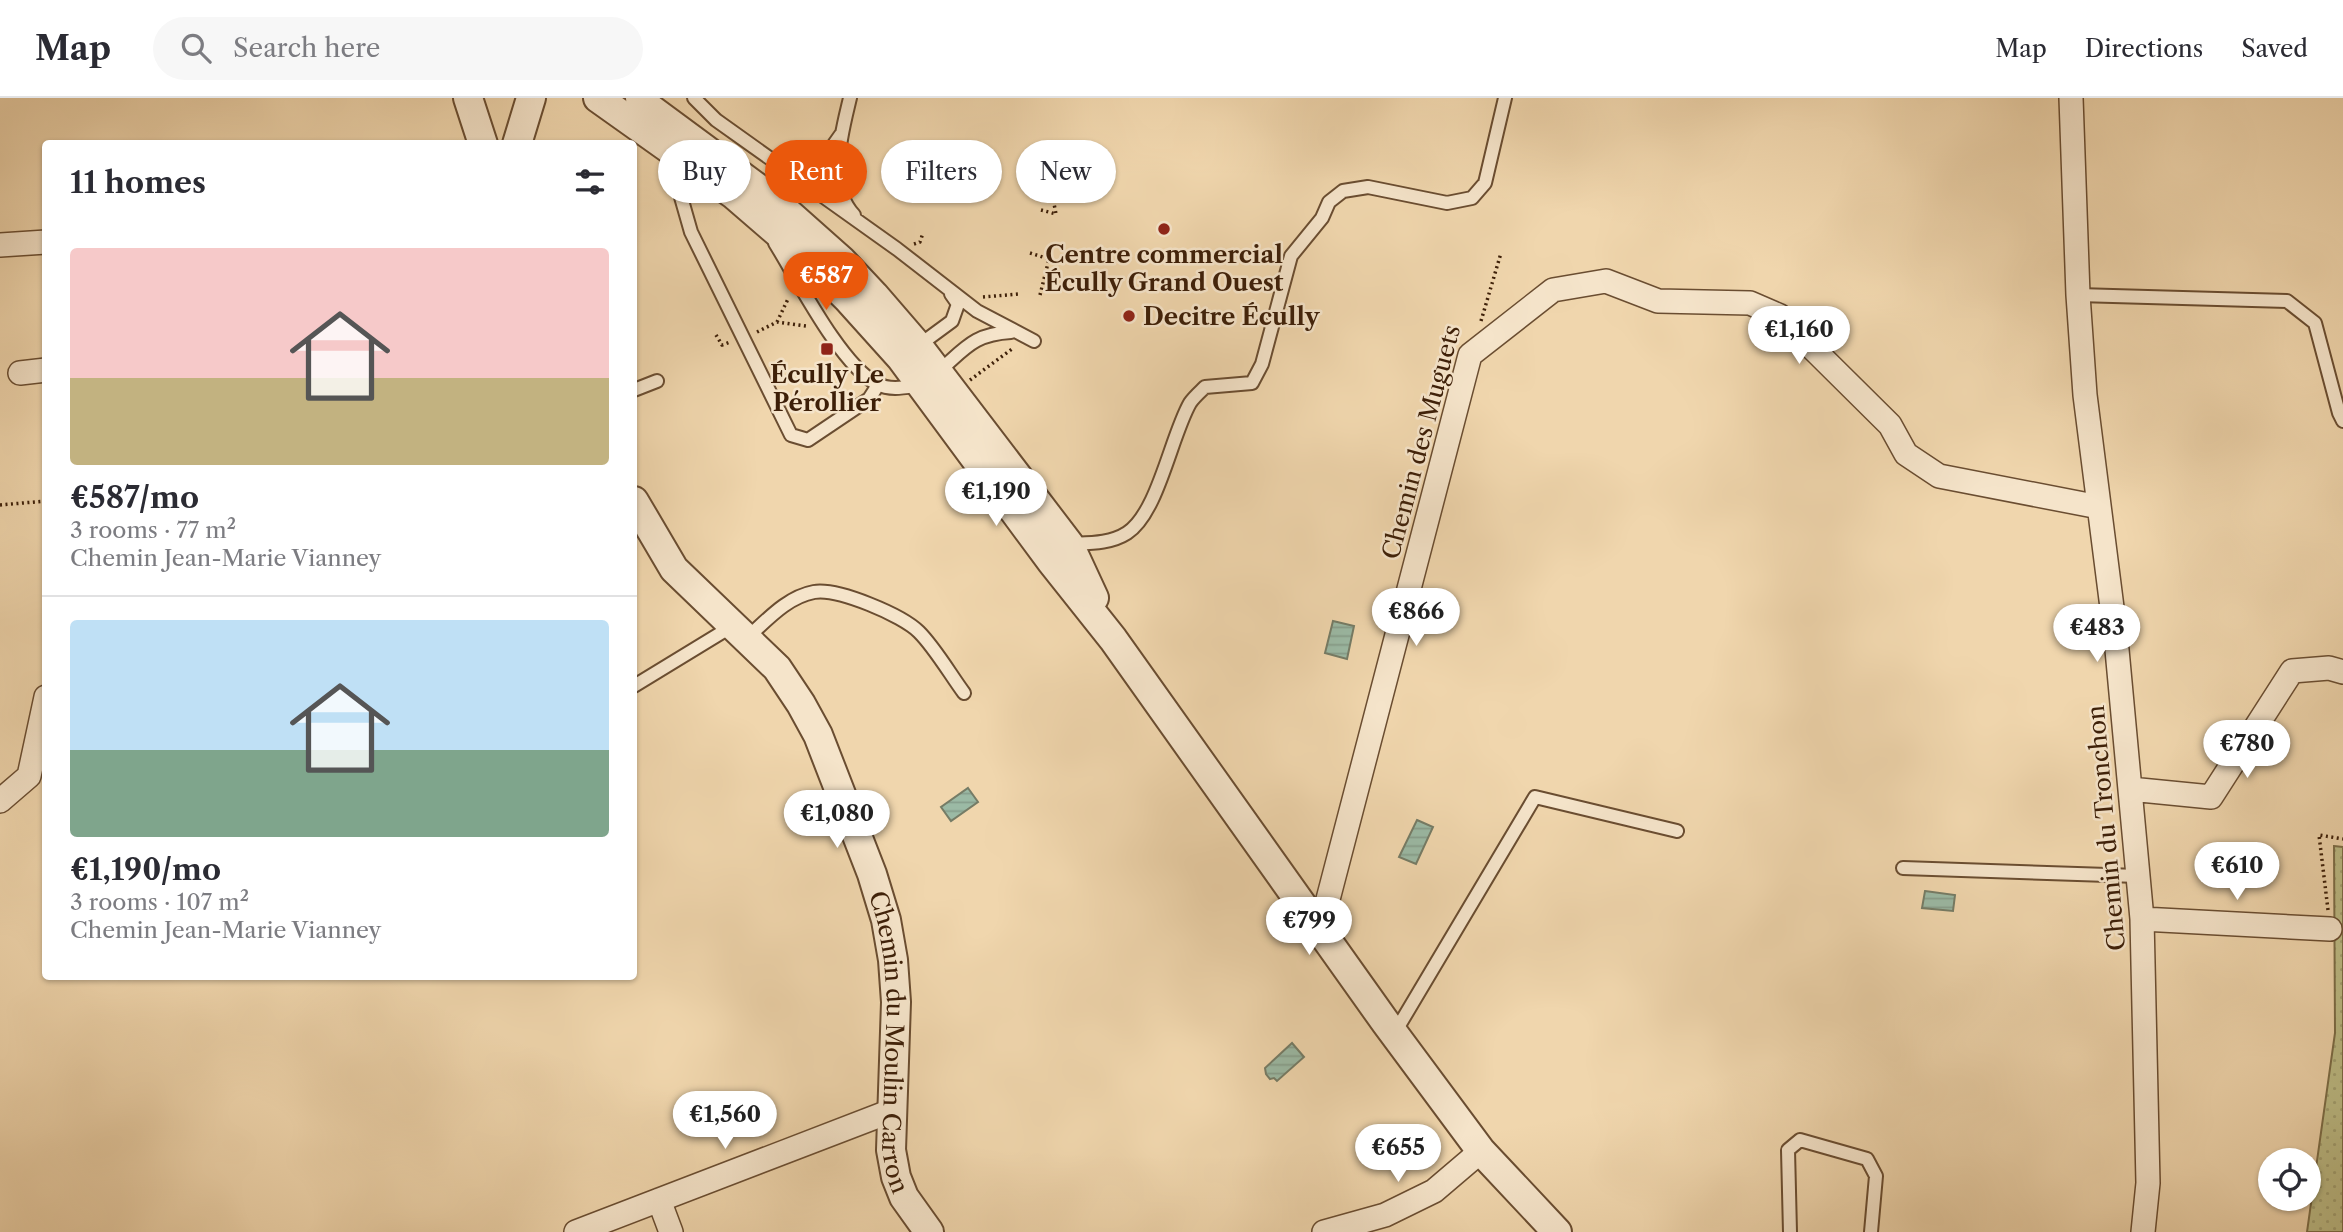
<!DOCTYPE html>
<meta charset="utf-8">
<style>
:root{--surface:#fff;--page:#f7f7f7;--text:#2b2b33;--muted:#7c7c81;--line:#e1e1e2;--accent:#ea580c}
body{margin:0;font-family:"Libre Caslon Text",serif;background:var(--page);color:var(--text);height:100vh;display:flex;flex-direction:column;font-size:26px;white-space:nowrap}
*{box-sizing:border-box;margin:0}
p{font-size:23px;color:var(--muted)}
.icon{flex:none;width:38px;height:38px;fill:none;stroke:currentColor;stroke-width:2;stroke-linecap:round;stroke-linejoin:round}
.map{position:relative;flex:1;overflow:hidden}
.sheet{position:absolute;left:42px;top:42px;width:595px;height:840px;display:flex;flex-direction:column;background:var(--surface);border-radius:7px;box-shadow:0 2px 5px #0004}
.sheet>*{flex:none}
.guide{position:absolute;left:658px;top:42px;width:665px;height:63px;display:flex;gap:14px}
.controls{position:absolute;left:2258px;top:1050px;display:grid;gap:14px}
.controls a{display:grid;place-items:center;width:63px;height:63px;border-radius:50%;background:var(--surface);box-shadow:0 2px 5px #0004;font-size:35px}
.price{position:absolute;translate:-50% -60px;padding:0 16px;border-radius:24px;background:#fff;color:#222;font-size:23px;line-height:46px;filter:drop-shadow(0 2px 4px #0008)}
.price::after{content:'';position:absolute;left:50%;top:42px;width:21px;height:16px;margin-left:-10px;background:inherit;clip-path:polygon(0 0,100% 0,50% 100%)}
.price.on{background:var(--accent);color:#fff}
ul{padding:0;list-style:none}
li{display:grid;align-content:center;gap:14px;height:371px;padding:0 28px}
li+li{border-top:2px solid var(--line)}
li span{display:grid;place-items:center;height:217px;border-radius:7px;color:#555}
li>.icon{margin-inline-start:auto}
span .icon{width:126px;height:126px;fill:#fffc;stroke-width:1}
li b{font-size:30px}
h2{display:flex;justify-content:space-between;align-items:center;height:84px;padding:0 28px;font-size:30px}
.pill{padding:0 24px;border-radius:32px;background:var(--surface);box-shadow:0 2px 5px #0004;font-size:24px;line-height:63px}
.pill.on{background:var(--accent);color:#fff}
header{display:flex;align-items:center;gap:42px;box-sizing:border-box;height:98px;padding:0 35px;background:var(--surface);border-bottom:2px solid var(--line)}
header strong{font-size:33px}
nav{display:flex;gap:38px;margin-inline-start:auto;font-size:24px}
.search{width:490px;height:63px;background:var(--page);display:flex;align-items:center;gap:18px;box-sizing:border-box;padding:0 24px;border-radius:38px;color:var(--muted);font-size:26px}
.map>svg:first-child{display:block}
.grass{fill:url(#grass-dots);stroke:#7d6e48;stroke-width:2}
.water{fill:url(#water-rules);stroke:#757c66;stroke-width:2}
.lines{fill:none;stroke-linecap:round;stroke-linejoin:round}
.service-casing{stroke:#6a4d31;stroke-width:16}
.minor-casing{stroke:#6a4d31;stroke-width:26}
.tertiary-casing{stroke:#6a4d31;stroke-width:32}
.path{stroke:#3d1f08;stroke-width:3.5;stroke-dasharray:2 3.5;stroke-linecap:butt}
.service{stroke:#f5e4ca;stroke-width:12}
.minor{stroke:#f5e4ca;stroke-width:23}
.tertiary{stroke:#f5e4ca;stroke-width:28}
.poi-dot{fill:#8f2418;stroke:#f5e4ca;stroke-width:2.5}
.labels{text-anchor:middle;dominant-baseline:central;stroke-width:5;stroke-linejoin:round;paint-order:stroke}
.poi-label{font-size:24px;font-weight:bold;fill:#3d1f08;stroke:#f5e4ca}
.street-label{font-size:24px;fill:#3d1f08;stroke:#f5e4ca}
</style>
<header>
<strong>Map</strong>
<div class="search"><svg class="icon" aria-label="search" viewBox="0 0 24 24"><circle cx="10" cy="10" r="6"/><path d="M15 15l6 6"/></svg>Search here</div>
<nav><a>Map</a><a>Directions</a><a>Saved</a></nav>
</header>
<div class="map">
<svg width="2343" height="1134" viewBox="0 0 2343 1134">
<defs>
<pattern id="grass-dots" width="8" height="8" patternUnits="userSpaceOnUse" patternTransform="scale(1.75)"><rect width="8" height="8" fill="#bdbd87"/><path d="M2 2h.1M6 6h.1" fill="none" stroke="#a3a273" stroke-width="1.8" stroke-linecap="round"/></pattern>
<pattern id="water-rules" width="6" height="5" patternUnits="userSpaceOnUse" patternTransform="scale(1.75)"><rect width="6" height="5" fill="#9bbaa5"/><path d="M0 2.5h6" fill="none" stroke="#869f8d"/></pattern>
</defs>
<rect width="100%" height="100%" fill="#f0d6ad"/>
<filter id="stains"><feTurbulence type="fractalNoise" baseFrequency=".00286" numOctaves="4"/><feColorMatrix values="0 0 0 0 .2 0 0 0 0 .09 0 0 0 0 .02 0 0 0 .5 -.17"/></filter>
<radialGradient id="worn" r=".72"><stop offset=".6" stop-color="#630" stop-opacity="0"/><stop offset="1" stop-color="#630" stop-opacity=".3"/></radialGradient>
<path class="grass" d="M2334,748L2343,749V1134H2307L2335,935Z"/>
<path class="water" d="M1333,523L1354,528L1347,561L1325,555Z
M968,690L978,704L951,723L941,709Z
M1417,722L1433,729L1416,766L1399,759Z
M1925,793L1955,797L1953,813L1922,810Z
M1292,945L1304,959L1277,983L1274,980L1270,981L1266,976L1265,970Z"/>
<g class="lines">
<g class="service-casing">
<path id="service" d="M694,0L716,22L897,151L977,213L1034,243
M850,0C842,34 826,88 854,117
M676,58L679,92L691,134L791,337L808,342L869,301L878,287
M775,64L803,65L825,59L842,35
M775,145C798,182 840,266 877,286C891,293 906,289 920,287
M2078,197L2287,203L2315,225L2339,315L2343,323
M918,248L952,223L958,206L951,196
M938,274C965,251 973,236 1011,234
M634,292L657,283
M1069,446C1088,445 1110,446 1127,435C1158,415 1171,338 1190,305C1194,299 1200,294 1205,289L1252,285L1262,266L1291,158L1322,120L1329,104L1343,93L1368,89L1447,105L1472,100L1485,85L1505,0
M748,539C767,522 787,499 814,494C838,490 902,517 919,534C935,550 950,576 964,595
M634,588L734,527
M1903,770L2138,778
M1394,936L1535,699L1677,733
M1790,1134L1788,1052L1800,1042L1867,1061L1876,1078L1871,1134"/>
</g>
<g class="minor-casing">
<path id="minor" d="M2071,0L2078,197L2085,297L2116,541L2142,821L2148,1085L2143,1134
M0,147L46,144
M20,275L46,272
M2130,691L2211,699L2292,573L2329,570L2343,574
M0,703L29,678L46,599
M2142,821L2330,831
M1320,832L1470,257L1553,192L1606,183L1658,203L1750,205L1780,218L1890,327L1906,356L1939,378L2099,409
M659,1102L671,1134
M576,1134L891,1013
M1324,1134L1385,1117L1434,1093L1481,1053"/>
</g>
<g class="tertiary-casing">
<g id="tertiary">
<path d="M468,0L483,46"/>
<path d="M598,0L733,96L798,152L847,200L901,260L1051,463L1113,541L1386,925L1481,1053L1557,1134"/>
<path d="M640,0L648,9L770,99L842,163L874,197L918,248L1069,446L1094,500"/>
<path d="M517,46L531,0"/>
<path id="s1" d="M634,403L674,471L777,570L801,606L818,637L872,776L886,822L893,862L896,904L891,1052L896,1079L904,1099L929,1134"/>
</g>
</g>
<path class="path" d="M1041,112L1056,116L1050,85L1047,84
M914,146L920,144L923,135
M1030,155L1049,161L1040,197
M983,199L1019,196
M1481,223L1501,155
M777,224L788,201
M757,234L777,224L806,228
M716,237L722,247L730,244
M970,282L1012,251
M0,407L46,403
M2328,812L2319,737L2343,741"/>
<use href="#service" class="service"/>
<use href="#minor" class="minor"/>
<use href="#tertiary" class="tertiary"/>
</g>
<g class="poi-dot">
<circle cx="1164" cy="131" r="7"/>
<circle cx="1129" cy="218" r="7"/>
<rect x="820" y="244" width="14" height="14" rx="3.5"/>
</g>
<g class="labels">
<g class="poi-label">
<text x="1164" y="156">Centre commercial<tspan x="1164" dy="28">Écully Grand Ouest</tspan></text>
<text x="1143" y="218" text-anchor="start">Decitre Écully</text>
<text x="827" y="276">Écully Le<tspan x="827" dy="28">Pérollier</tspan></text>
</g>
<g class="street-label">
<text transform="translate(1421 344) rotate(-75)">Chemin des Muguets</text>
<text transform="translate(2106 730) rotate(-95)">Chemin du Tronchon</text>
<text stroke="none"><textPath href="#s1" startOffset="620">Chemin du Moulin Carron</textPath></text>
</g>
</g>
<rect width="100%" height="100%" filter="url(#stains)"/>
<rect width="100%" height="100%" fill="url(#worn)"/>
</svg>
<div class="controls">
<a><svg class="icon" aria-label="locate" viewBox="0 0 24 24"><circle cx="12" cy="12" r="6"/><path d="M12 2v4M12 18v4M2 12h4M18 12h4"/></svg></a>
</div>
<b class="price on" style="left:826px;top:214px">€587</b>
<b class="price" style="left:1799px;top:268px">€1,160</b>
<b class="price" style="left:996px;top:430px">€1,190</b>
<b class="price" style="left:1416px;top:550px">€866</b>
<b class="price" style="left:2097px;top:566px">€483</b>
<b class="price" style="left:2247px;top:682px">€780</b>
<b class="price" style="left:837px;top:752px">€1,080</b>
<b class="price" style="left:2237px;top:804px">€610</b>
<b class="price" style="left:1309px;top:859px">€799</b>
<b class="price" style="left:725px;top:1053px">€1,560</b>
<b class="price" style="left:1398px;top:1086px">€655</b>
<div class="guide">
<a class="pill">Buy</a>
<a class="pill on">Rent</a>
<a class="pill">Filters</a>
<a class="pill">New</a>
</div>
<section class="sheet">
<h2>11 homes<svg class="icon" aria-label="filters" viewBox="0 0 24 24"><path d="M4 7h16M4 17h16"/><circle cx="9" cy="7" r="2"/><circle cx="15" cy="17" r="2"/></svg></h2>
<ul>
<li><span style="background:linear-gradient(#f6c9c9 60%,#c2b280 0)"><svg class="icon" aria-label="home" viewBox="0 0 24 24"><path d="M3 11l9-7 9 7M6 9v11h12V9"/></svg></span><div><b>€587/mo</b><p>3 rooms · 77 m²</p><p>Chemin Jean-Marie Vianney</p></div></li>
<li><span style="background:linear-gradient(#bfe0f5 60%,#7fa58c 0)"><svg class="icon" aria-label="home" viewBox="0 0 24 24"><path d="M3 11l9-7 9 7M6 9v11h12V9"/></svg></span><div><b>€1,190/mo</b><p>3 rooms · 107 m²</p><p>Chemin Jean-Marie Vianney</p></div></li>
</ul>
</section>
</div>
